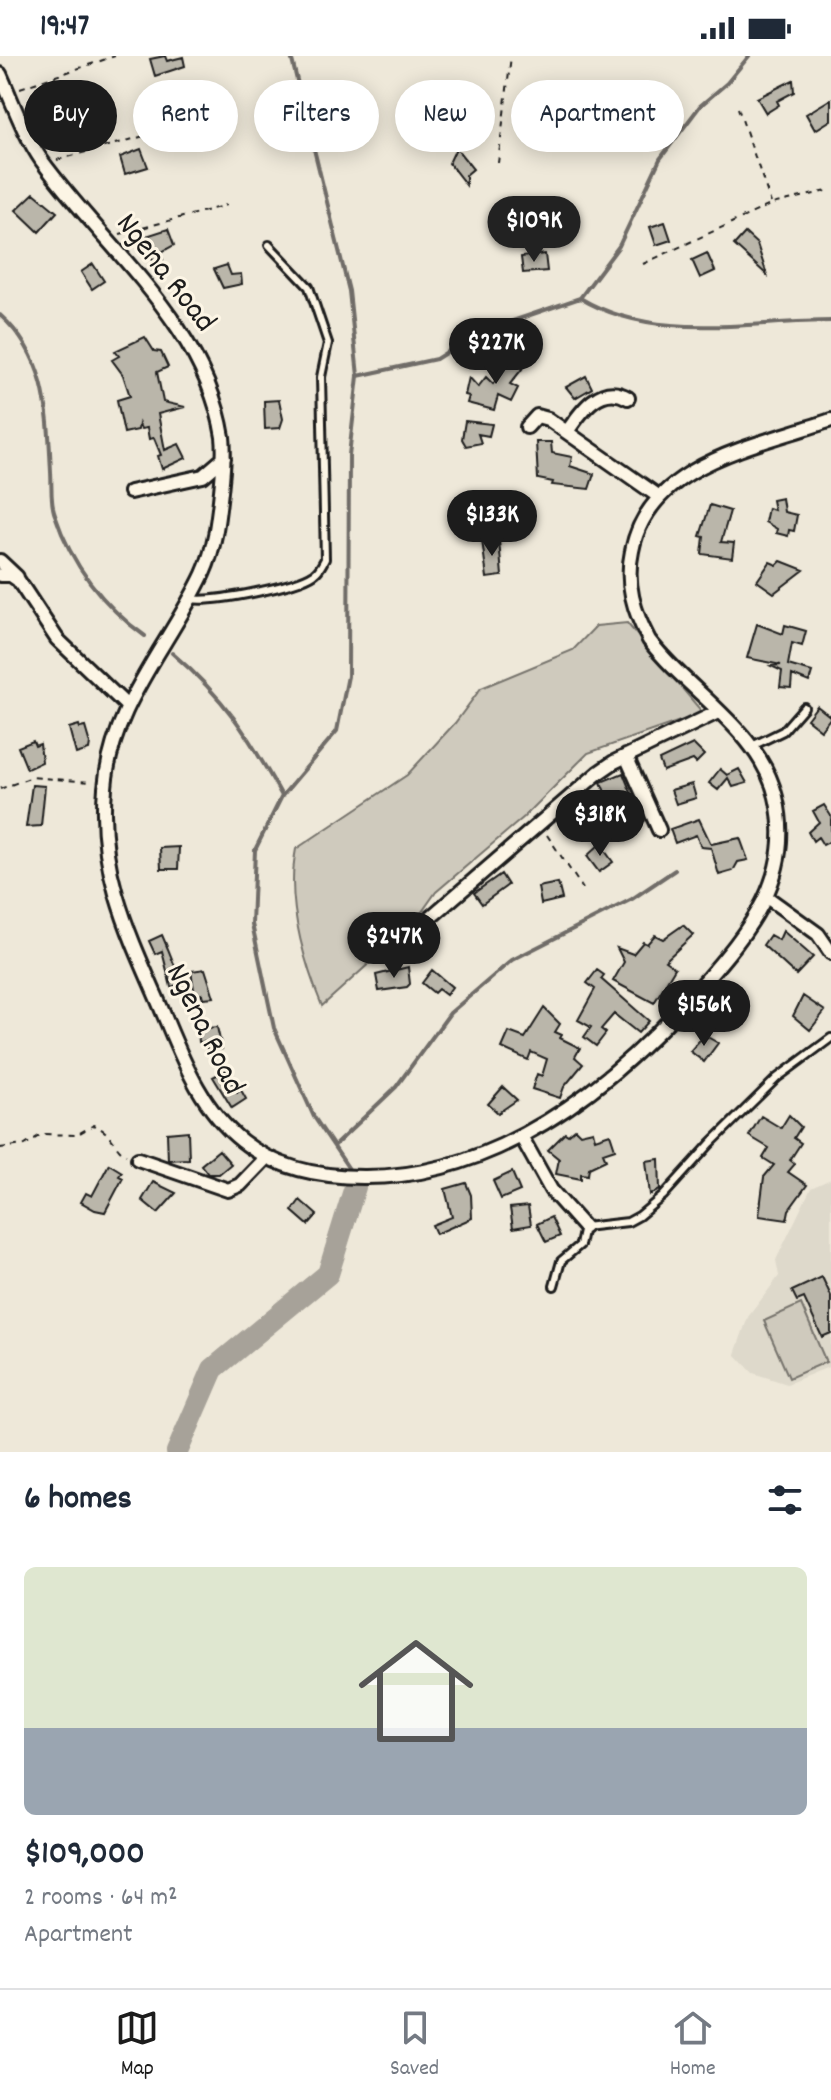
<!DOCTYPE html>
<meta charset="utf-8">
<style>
:root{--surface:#fff;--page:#f6f6f7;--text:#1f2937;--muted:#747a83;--line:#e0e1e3;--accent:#1c1c1c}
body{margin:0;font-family:Dekko,sans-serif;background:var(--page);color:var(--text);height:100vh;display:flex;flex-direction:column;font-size:30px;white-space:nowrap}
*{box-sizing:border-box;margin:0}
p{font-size:26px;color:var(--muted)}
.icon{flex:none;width:44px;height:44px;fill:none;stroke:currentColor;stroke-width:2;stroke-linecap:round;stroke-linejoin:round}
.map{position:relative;height:1396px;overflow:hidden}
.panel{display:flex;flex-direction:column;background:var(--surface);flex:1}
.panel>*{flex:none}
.hud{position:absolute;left:24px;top:24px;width:784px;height:72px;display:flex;gap:16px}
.price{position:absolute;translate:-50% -68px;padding:0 18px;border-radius:28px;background:var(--accent);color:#fff;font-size:26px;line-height:52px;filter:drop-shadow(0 2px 4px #0008)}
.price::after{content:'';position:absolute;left:50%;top:48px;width:24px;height:18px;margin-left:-12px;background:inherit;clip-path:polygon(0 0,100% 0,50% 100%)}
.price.selected{background:#222;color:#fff}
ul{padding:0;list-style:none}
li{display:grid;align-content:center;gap:16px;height:424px;padding:0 24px}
li span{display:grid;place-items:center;height:248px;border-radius:12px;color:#555}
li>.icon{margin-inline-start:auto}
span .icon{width:144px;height:144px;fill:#fffc;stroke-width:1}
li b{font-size:34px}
h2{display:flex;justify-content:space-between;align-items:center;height:96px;padding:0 24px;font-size:34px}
.tag{padding:0 28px;border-radius:36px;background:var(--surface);box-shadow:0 4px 20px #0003;font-size:28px;line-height:72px}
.tag.selected{background:var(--accent);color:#fff}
.status{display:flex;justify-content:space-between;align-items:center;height:56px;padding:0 40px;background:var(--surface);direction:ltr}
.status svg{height:22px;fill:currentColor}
.dock{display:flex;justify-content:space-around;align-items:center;height:112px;border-top:2px solid var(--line);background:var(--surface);font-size:22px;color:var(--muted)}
.dock a{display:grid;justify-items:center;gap:4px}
.dock .selected{color:var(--accent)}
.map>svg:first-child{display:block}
.built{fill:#ded9cb}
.green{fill:#cfcabd;stroke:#76736c;stroke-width:2}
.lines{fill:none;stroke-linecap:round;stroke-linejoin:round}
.stream{stroke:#6f6c67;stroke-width:4}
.river{stroke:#a7a299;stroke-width:22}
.building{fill:#bab6aa;stroke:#1c1c1c;stroke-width:2}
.lane-casing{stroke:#1c1c1c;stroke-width:12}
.street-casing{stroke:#1c1c1c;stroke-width:18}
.path{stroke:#1c1c1c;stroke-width:2;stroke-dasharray:6 6;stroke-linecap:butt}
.lane{stroke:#fcf5e5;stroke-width:6}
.street{stroke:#fcf5e5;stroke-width:12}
.labels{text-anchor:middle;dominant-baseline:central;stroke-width:6;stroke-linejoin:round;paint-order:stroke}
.street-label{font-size:32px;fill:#1c1c1c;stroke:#fcf5e5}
</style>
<div class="status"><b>19:47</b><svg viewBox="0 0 49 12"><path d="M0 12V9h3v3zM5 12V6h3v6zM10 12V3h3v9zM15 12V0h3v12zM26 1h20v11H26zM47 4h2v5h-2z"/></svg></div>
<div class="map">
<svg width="831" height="1396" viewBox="0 0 831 1396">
<rect width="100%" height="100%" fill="#eee8d9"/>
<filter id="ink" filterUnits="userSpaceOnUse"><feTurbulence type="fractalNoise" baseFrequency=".0125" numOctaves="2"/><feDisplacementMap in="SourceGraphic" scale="16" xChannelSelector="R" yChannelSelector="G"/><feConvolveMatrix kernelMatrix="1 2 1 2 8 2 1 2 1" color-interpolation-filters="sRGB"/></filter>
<g filter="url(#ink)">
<path class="built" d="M831,1123V1310L787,1328L753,1317L735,1298L748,1261L779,1220L776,1204L811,1132Z"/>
<path class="green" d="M627,567L703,657L588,697L524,761L436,836L414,867L322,950C303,903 286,844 296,793L407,719L455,667L481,632L573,594L596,570Z
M801,1248L826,1306L789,1322L764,1265Z"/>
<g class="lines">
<path class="stream" d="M291,0L349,235L358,320L349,399L348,620L337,675L282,740L255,794L252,868L274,972L314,1061L349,1113
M580,242C655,287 749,265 831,265
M0,259C48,302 48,357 51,416C52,430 50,447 55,459C71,508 103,550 145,580
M358,320L436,303L477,277L580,242L619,190L660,103L700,50L727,27L749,0
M172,597C226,643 248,679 282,740
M334,1090L396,1031L450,957L512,904L632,843L675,814"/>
<path class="river" d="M177,1396L213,1313L328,1218L355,1131"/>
</g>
<path class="building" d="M165,0L167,5L183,1L185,10L155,20L150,3Z
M793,24L794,36L777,45L779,49L766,57L757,42Z
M71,25L72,29L81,26L88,66L70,71L59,37L64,36L62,28Z
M831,43V64L815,74L806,58Z
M467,60L485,69L480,84L470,81L458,87Z
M456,92L473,113L466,119V129L449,107Z
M141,93L148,111L125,118L120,101Z
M34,137L57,156L39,176L16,154Z
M539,153L542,175L532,177V172L516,174L513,156Z
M665,166L671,184L656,189L650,171Z
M168,173L174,189L160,197L163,204L154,207L143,181Z
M745,177L757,188L767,219L734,189Z
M707,197L715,215L700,222L692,204Z
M545,198L547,215L523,217L521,201Z
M93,208L104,225L92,233L81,216Z
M227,209L231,219L241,218L242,228L223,232L214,213Z
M145,281L154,295L161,296L168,311L157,316L163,346L185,351L158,358L165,394L179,388L186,402L162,413L158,400L161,399L154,382L149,383L147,372L141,373L139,368L138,374L124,377L117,344L130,340L123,319L112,304L119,300L115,295Z
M515,298L527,307L510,328L518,332L511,346L498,340L494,354L467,347L469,340L465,339L469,321L478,331L486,321L493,328Z
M586,320L592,332L575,342L566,331Z
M279,344L283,363L280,372L265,373L264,345Z
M465,365L492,368L489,380L478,378L481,387L466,390L462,383Z
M536,386H551L552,397L572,401L570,410L594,418L589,433L552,429L553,426L538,423Z
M782,442L784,456L797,459L794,475L789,474L788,480L776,477L777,473L765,466L768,452L774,454L772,444Z
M710,449L730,455L721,486L734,487L732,502L702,498L704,481L700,480Z
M482,484H499L502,520L487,522Z
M781,505L804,514L774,537L757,525L770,506L777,509Z
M757,568L783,578L785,569L806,575L802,590L792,587L788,609L812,616L809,626L792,619L791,632L780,631L782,615L771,610L781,609L747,602Z
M817,650L831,661L821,674L807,663Z
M79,669L80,672L85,671L90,688L89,694L76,698L69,672Z
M33,685L35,690L40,688L42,706L27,713L18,691Z
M693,688L704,699L696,707L693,704L663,715L659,704Z
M720,713L727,719L739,713L747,727L733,731L728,722L718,734L709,727Z
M623,717L632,739L610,749L601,726Z
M692,728L696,742L676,748L671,734Z
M32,729L45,730L41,770L26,771Z
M824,749L831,760V785L823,789L818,781L813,785L808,776L819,766L813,755Z
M699,763L711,788L740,782L748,804L738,806L733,815L719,819L711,792L701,791L696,779L675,787L670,773Z
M600,788L613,806L599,816L587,800Z
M179,791L178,813H161L160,792Z
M501,818L508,829L482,848L474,837Z
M558,827L562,843L541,848L538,831Z
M683,869L693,879L665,905L675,912L654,947L613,925L624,906L617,892L633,898L643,886L647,888L655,879L663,883Z
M783,875L813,901L796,919L763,889L770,879L779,884Z
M162,879L168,893L182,928L171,931L162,895L155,898L149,885Z
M408,911L410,928L407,931L379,935L376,919Z
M205,913L214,941L203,942L202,938L195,940L191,915Z
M432,914L452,931L446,939L438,933L434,937L422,927Z
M597,914L604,919L601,923L649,965L638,977L614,958L601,973L606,977L596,990L584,981L591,971L578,964L595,933L587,927Z
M803,940L825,955L810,974L793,960Z
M544,952L560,968L555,976L562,979L560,982L580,992L575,1001L583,1008L564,1031L560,1042L532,1033L537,1018L542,1020L547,1003L531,996L528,1004L502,992L509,976L525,982Z
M217,971L222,993L209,998L205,986H199L198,973Z
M704,979L718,987L704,1006L690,995Z
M226,1014L237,1036L241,1034L246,1043L232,1052L213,1021Z
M503,1031L517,1044L498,1057L488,1048Z
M789,1059L801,1071L794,1082L801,1087L790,1104L795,1108L788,1116L807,1129L789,1154L787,1164L759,1160L764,1121L774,1109L763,1102L769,1092L749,1080L761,1060L781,1072Z
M575,1073L580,1078L593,1075L595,1083L610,1078L615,1093L603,1097L606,1104L589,1112L588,1119L581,1118V1123L556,1118L559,1103L548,1094L565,1077L568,1079Z
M188,1075L189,1103L168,1104L167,1077Z
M219,1094L231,1108L219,1118H208L201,1109Z
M659,1103L660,1134L650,1139L646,1105Z
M109,1108L122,1116L119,1120L123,1122L105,1156L95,1154L81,1146L86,1137L92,1140Z
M512,1116L520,1135L501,1143L493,1125Z
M153,1126L176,1137L158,1157L142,1144Z
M466,1127L471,1139L472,1162L436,1178L432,1169L452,1161L445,1133Z
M300,1144L317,1159L308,1169L292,1155Z
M528,1150L531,1169L513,1172L510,1152Z
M551,1161L560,1180L546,1186L537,1168Z
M822,1221L831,1240V1277L822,1281L804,1242L797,1245L792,1235Z"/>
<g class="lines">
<g class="lane-casing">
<path id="lane" d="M191,543C213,547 297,530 314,518C320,514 322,508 325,503L321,321L328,287L309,231L269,189
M750,691L783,675L804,651
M554,1230L561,1205L580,1189L584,1171L628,1166L639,1160L663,1140L711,1087L777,1022L831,982"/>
</g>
<g class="street-casing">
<path id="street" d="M0,18C13,47 24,79 42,105C106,193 205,268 223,381C225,399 223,416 221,435C218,463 215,492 203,518C169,590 111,650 105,732C98,809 125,870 155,938C178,990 196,1049 242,1085C277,1113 320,1121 363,1121C499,1122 615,1028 700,931C749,875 795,821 776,741C760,674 688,636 649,584C634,556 625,527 632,495C649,406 758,390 831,364
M527,371L537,360L548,363L658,440
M567,376C581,355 601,326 628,342
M130,436L203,420L224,402
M0,505L17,521
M0,519H11L18,524L57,583L127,650
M626,700L659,774
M768,842L818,878L831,897
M431,861L598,717L614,706L718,656
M521,1080L551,1134L584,1171
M138,1103L228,1134L240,1129L267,1101"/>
</g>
<path class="path" d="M20,32L115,0
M738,52L771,147
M57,104L202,64
M498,107L511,0
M120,178L227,149
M643,208L772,148L831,134
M0,733L32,721L92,726
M547,779L583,833
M0,1092L25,1089L42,1078L76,1079L94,1069C115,1079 113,1091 126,1099"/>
<use href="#lane" class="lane"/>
<use href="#street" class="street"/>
</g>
</g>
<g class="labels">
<g class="street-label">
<text transform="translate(164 218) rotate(52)">Ngena Road</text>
<text transform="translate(203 974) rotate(64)">Ngena Road</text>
</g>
</g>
</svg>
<b class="price selected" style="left:534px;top:208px">$109K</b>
<b class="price" style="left:496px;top:330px">$227K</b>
<b class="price" style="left:492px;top:502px">$133K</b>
<b class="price" style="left:600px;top:802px">$318K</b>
<b class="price" style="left:394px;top:924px">$247K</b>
<b class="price" style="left:704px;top:992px">$156K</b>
<div class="hud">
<a class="tag selected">Buy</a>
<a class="tag">Rent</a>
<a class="tag">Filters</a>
<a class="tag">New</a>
<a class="tag">Apartment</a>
</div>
</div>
<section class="panel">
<h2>6 homes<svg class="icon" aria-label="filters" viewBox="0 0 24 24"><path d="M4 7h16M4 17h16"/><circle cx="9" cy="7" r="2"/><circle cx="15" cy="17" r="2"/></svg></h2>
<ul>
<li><span style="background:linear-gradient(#dfe7d0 65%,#9aa5b1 0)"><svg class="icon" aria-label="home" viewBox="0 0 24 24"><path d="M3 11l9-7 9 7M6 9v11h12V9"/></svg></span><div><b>$109,000</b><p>2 rooms · 64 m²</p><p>Apartment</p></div></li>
</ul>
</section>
<nav class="dock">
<a class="selected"><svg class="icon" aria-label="map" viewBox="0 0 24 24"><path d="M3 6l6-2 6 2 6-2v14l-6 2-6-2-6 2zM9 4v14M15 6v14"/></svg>Map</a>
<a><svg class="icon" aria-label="saved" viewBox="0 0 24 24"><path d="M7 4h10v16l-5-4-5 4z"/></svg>Saved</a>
<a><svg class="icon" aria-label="home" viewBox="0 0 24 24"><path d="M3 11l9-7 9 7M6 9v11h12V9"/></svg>Home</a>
</nav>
